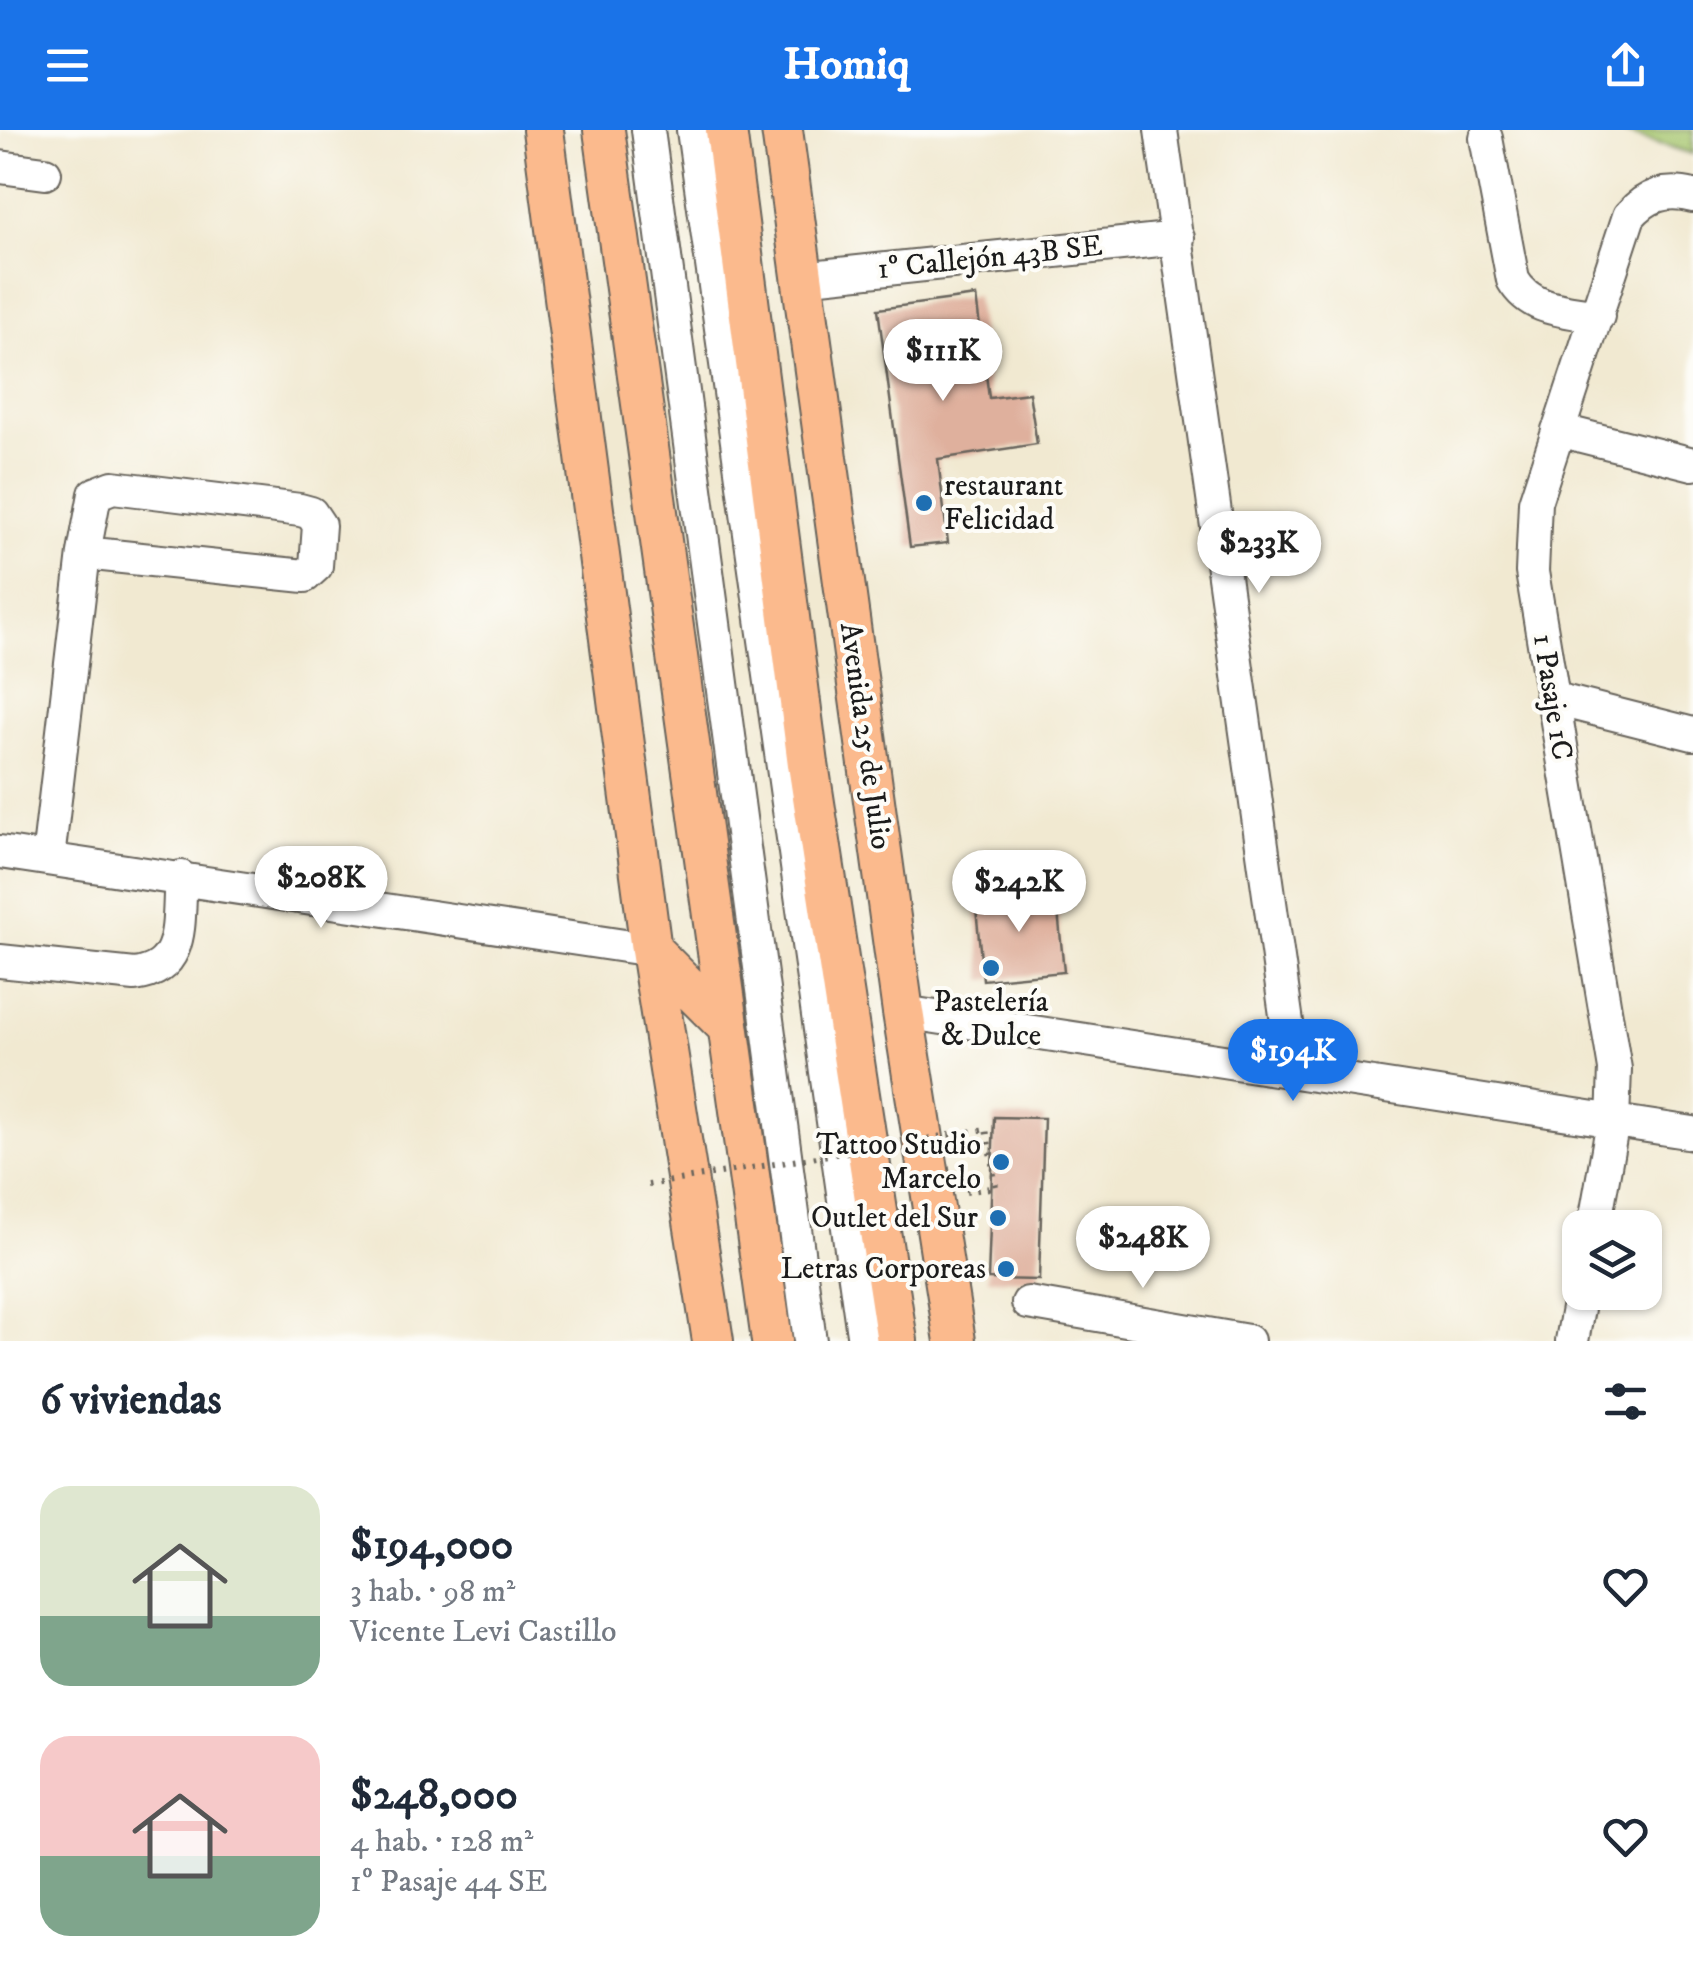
<!DOCTYPE html>
<html lang="es">
<meta charset="utf-8">
<style>
:root{--surface:#fff;--page:#f6f6f7;--text:#1f2937;--muted:#747a83;--accent:#1a73e8}
body{margin:0;font-family:"IM FELL DW Pica",serif;background:var(--page);color:var(--text);height:100vh;display:flex;flex-direction:column;font-size:38px;white-space:nowrap}
*{box-sizing:border-box;margin:0}
p{font-size:32px;color:var(--muted)}
.icon{flex:none;width:55px;height:55px;fill:none;stroke:currentColor;stroke-width:2;stroke-linecap:round;stroke-linejoin:round}
.map{position:relative;height:1211px;overflow:hidden}
.details{display:flex;flex-direction:column;background:var(--surface);flex:1}
.details>*{flex:none}
.buttons{position:absolute;left:1562px;top:1080px;display:grid;gap:20px}
.buttons a{display:grid;place-items:center;width:100px;height:100px;border-radius:20px;background:var(--surface);box-shadow:0 2px 8px #0004;font-size:50px}
.price{position:absolute;translate:-50% -85px;padding:0 22px;border-radius:35px;background:#fff;color:#222;font-size:32px;line-height:65px;filter:drop-shadow(0 2px 5px #0008)}
.price::after{content:'';position:absolute;left:50%;top:60px;width:30px;height:22px;margin-left:-15px;background:inherit;clip-path:polygon(0 0,100% 0,50% 100%)}
.price.on{background:var(--accent);color:#fff}
ul{padding:0;list-style:none}
li{display:flex;align-items:center;gap:30px;height:250px;padding:0 40px}
li span{display:grid;place-items:center;flex:none;width:280px;height:200px;border-radius:30px;color:#555}
li>.icon{margin-inline-start:auto}
span .icon{width:120px;height:120px;fill:#fffc;stroke-width:1}
li b{font-size:42px}
h2{display:flex;justify-content:space-between;align-items:center;height:120px;padding:0 40px;font-size:42px}
header{display:flex;justify-content:space-between;align-items:center;height:130px;padding:0 40px;background:var(--accent);color:#fff;font-size:45px;font-weight:700}
.map>svg:first-child{display:block}
.green{fill:#a5c56d;stroke:#607044;stroke-width:2.5}
.building{fill:#dfb09d}
.lines{fill:none;stroke-linecap:round;stroke-linejoin:round}
.minor-casing{stroke:#67645b;stroke-width:36}
.major-casing{stroke:#67645b;stroke-width:44}
.path{stroke:#67645b;stroke-width:6;stroke-dasharray:2.5 8;stroke-linecap:butt}
.minor{stroke:#fff;stroke-width:32}
.major{stroke:#fbba8d;stroke-width:40}
.path-bridge{stroke:#67645b;stroke-width:6;stroke-dasharray:2.5 8;stroke-linecap:butt}
.poi-dot{fill:#1f6fb2;stroke:#fdfcf7;stroke-width:4}
.labels{text-anchor:middle;dominant-baseline:central;stroke-width:8;stroke-linejoin:round;paint-order:stroke}
.street-label{font-size:30px;fill:#1c1c1c;stroke:#fdfcf7}
.poi-label{font-size:30px;fill:#1c1c1c;stroke:#fdfcf7;text-anchor:end}
</style>
<header><svg class="icon" aria-label="menu" viewBox="0 0 24 24"><path d="M4 6h16M4 12h16M4 18h16"/></svg>Homiq<svg class="icon" aria-label="share" viewBox="0 0 24 24"><path d="M12 15V3M7 8l5-5 5 5M5 13v7h14v-7"/></svg></header>
<div class="map">
<svg width="1693" height="1211" viewBox="0 0 1693 1211">
<rect width="100%" height="100%" fill="#fdfcf7"/>
<filter id="ink" filterUnits="userSpaceOnUse"><feTurbulence type="fractalNoise" baseFrequency=".01" numOctaves="2"/><feDisplacementMap in="SourceGraphic" scale="20" xChannelSelector="R" yChannelSelector="G"/><feConvolveMatrix kernelMatrix="1 2 1 2 8 2 1 2 1" color-interpolation-filters="sRGB"/></filter>
<filter id="wash" filterUnits="userSpaceOnUse"><feTurbulence type="fractalNoise" baseFrequency=".0048" numOctaves="4" result="noise"/><feDisplacementMap in="SourceGraphic" scale="40" xChannelSelector="R" yChannelSelector="G"/><feGaussianBlur stdDeviation="2.25" result="paint"/><feColorMatrix in="noise" values="0 0 0 0 0 0 0 0 0 0 0 0 0 0 0 0 0 1.4 0 .05"/><feComposite in="paint" operator="in"/></filter>
<g filter="url(#wash)">
<rect width="100%" height="100%" fill="#f1e9d1"/>
<path class="green" d="M1693,0V24L1618,1L1619,0Z"/>
<g id="blocks">
<path class="building" d="M976,166L989,268L1029,263L1037,314L938,329L948,413L910,417L878,179Z
M1056,761L1064,842L983,850L975,768Z
M994,987L1044,988L1039,1150L988,1149Z"/>
</g>
</g>
<g filter="url(#ink)">
<use href="#blocks" fill-opacity="0" stroke="#67645b" stroke-width="2.5"/>
<g class="lines">
<g class="minor-casing">
<path id="minor" d="M648,0L810,1211
M693,0L864,1211
M1161,0L1294,942
M1486,8L1513,150C1531,181 1565,180 1598,186
M0,37L45,43
M802,148L1178,108
M1558,300L1693,334
M1551,568L1693,604
M0,722L651,820
M48,729L84,423L95,364L113,357L300,380L311,383L319,395L316,436L305,446L84,423
M0,831L135,845C187,838 177,790 181,747
M903,882L1693,1003
M1594,1098L1613,991L1615,939L1532,442L1535,372L1629,86C1647,65 1666,59 1693,66
M1028,1173L1248,1211
M1572,1211L1581,1162"/>
</g>
<g class="major-casing">
<path id="major" d="M543,0L651,820L713,1211
M604,0L772,1211
M726,0L808,634L897,1211
M782,0L903,882L955,1211
M651,820L727,896"/>
</g>
<path class="path" d="M966,1062L996,1057L986,999"/>
<use href="#minor" class="minor"/>
<use href="#major" class="major"/>
<path class="path-bridge" d="M648,1055L986,999"/>
</g>
</g>
<g class="poi-dot">
<circle cx="924" cy="373" r="10"/>
<circle cx="991" cy="838" r="10"/>
<circle cx="1001" cy="1032" r="10"/>
<circle cx="998" cy="1088" r="10"/>
<circle cx="1006" cy="1139" r="10"/>
</g>
<g class="labels">
<g class="street-label">
<text transform="translate(990 128) rotate(-6)">1º Callejón 43B SE</text>
<text transform="translate(1552 567) rotate(81)">1 Pasaje 1C</text>
<text transform="translate(865 606) rotate(82)">Avenida 25 de Julio</text>
</g>
<g class="poi-label">
<text x="944" y="356" text-anchor="start">restaurant<tspan x="944" dy="34">Felicidad</tspan></text>
<text x="991" y="872" text-anchor="middle">Pastelería<tspan x="991" dy="34">&amp; Dulce</tspan></text>
<text x="981" y="1015">Tattoo Studio<tspan x="981" dy="34">Marcelo</tspan></text>
<text x="978" y="1088">Outlet del Sur</text>
<text x="986" y="1139">Letras Corporeas</text>
</g>
</g>
</svg>
<div class="buttons">
<a><svg class="icon" aria-label="layers" viewBox="0 0 24 24"><path d="M12 4l9 5-9 5-9-5zM3 14l9 5 9-5"/></svg></a>
</div>
<b class="price" style="left:943px;top:274px">$111K</b>
<b class="price" style="left:1259px;top:466px">$233K</b>
<b class="price" style="left:321px;top:801px">$208K</b>
<b class="price" style="left:1019px;top:805px">$242K</b>
<b class="price on" style="left:1293px;top:974px">$194K</b>
<b class="price" style="left:1143px;top:1161px">$248K</b>
</div>
<section class="details">
<h2>6 viviendas<svg class="icon" aria-label="filters" viewBox="0 0 24 24"><path d="M4 7h16M4 17h16"/><circle cx="9" cy="7" r="2"/><circle cx="15" cy="17" r="2"/></svg></h2>
<ul>
<li><span style="background:linear-gradient(#dfe7d0 65%,#7fa58c 0)"><svg class="icon" aria-label="home" viewBox="0 0 24 24"><path d="M3 11l9-7 9 7M6 9v11h12V9"/></svg></span><div><b>$194,000</b><p>3 hab. · 98 m²</p><p>Vicente Levi Castillo</p></div><svg class="icon" aria-label="heart" viewBox="0 0 24 24"><path d="M12 20l-8-8c-3-5 5-10 8-4 3-6 11-1 8 4z"/></svg></li>
<li><span style="background:linear-gradient(#f6c9c9 60%,#7fa58c 0)"><svg class="icon" aria-label="home" viewBox="0 0 24 24"><path d="M3 11l9-7 9 7M6 9v11h12V9"/></svg></span><div><b>$248,000</b><p>4 hab. · 128 m²</p><p>1º Pasaje 44 SE</p></div><svg class="icon" aria-label="heart" viewBox="0 0 24 24"><path d="M12 20l-8-8c-3-5 5-10 8-4 3-6 11-1 8 4z"/></svg></li>
</ul>
</section>
